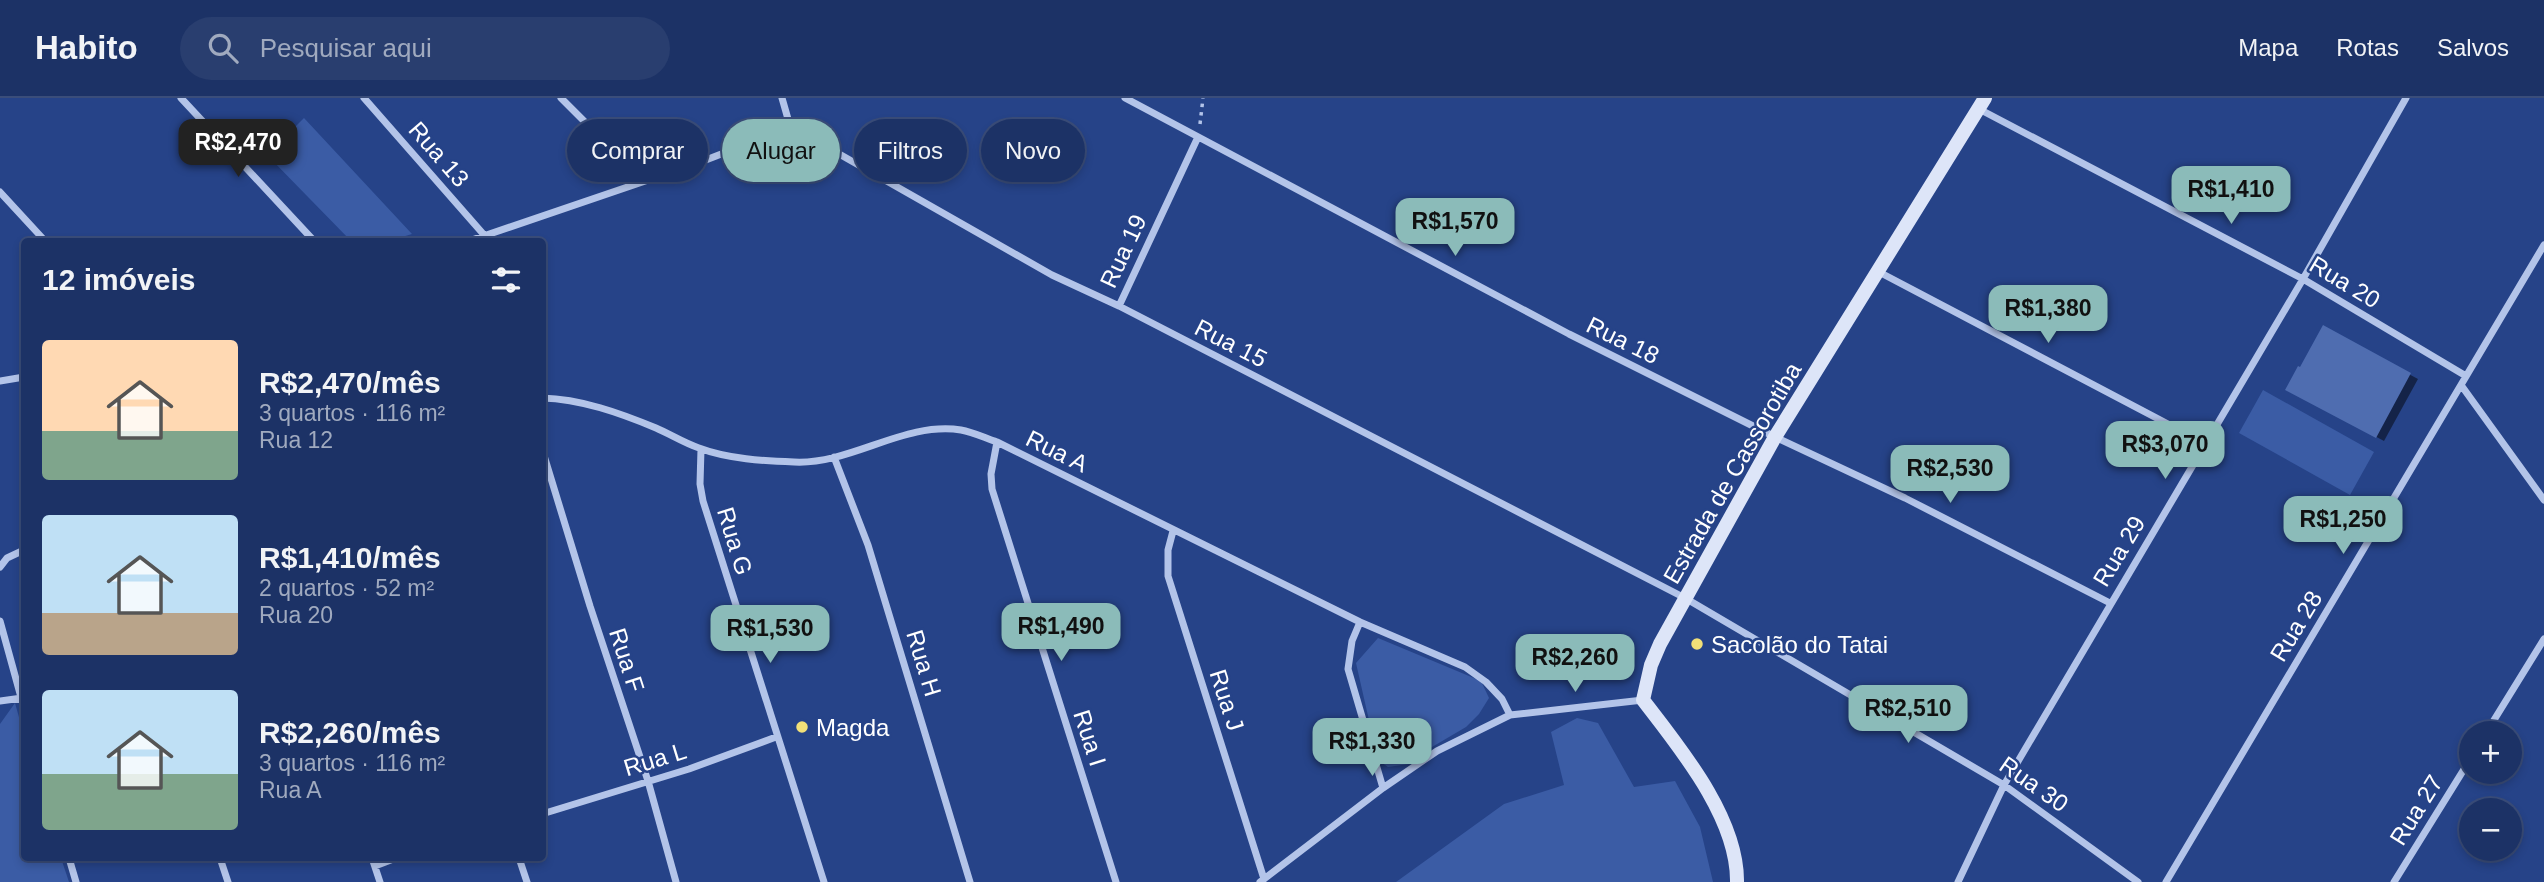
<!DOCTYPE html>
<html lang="pt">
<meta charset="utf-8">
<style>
:root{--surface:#1c3266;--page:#293e6f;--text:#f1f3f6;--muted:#a0aabf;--line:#3a4d7a;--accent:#8bbbb9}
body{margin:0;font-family:Arial,sans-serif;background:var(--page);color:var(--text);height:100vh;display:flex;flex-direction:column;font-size:26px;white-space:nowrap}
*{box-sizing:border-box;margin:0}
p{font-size:23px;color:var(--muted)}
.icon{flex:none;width:38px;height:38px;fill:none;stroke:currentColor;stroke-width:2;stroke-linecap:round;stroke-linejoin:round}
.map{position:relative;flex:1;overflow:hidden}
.side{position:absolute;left:21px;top:140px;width:525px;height:623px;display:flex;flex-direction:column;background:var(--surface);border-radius:7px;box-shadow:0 4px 10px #0003,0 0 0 2px var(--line)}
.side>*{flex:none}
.guide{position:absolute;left:567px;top:21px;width:665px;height:63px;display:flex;gap:14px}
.fabs{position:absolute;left:2459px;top:623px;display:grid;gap:14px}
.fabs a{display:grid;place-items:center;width:63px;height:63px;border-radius:50%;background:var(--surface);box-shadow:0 4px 10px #0003,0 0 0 2px var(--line);font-size:35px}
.price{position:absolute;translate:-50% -60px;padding:0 16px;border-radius:14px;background:var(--accent);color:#111;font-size:23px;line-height:46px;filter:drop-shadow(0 2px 4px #0008)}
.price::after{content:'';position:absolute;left:50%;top:42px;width:21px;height:16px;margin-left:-10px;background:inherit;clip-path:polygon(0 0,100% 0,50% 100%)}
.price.selected{background:#222;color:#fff}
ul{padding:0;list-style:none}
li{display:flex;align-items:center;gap:21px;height:175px;padding:0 21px}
li span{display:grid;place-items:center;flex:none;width:196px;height:140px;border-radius:7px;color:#555}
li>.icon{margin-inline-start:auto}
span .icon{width:84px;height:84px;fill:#fffc;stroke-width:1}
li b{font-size:30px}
h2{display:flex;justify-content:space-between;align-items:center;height:84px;padding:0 21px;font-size:30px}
.tag{padding:0 24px;border-radius:32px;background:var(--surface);box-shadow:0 4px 10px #0003,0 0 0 2px var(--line);font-size:24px;line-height:63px}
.tag.selected{background:var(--accent);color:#111}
header{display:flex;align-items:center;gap:42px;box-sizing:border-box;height:98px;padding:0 35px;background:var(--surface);border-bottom:2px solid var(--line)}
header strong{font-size:33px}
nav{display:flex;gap:38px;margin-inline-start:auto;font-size:24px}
.search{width:490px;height:63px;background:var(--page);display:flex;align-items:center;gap:18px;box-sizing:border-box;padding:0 24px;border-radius:38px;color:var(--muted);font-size:26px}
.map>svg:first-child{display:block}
.green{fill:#3b5ca5}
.shadow{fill:#0007}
.building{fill:#4f6db0}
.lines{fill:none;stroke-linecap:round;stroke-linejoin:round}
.path{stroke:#b3c4e9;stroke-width:3.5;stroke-dasharray:3.5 5;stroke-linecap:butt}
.street{stroke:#b3c4e9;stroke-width:7}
.secondary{stroke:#dde5f8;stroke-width:14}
.poi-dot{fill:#f2e078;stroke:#264388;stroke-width:2.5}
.labels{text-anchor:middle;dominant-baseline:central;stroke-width:5;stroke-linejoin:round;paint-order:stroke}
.street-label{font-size:24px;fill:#fff;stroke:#264388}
.poi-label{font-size:24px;fill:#fff;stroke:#264388;text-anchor:start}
</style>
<header>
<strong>Habito</strong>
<div class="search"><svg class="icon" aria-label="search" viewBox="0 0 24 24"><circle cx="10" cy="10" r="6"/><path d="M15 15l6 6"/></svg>Pesquisar aqui</div>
<nav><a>Mapa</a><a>Rotas</a><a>Salvos</a></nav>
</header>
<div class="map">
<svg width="2544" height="784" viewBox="0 0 2544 784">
<rect width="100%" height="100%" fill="#264388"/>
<path class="green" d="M304,20L412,136L389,143H351L267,57Z
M2263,292L2374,354L2350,397L2239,335Z
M1378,540L1481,583L1489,600L1479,616L1466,629L1432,649L1409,666L1388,669L1378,662L1356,565Z
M15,605L24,637V760H61L69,784H0V626Z
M1577,620L1598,625L1634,689L1675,683L1700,729L1713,784H1396L1504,706L1564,687L1551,634Z"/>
<path class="shadow" d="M2323,230L2418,281L2384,343L2287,291L2301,272Z"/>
<path class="building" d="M2323,227L2411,275L2376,340L2285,292L2298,268L2300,269Z"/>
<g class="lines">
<path class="path" d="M1200,26L1203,0"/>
<path class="street" d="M181,0L315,144
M364,0L485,138
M561,0L644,83
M782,0L790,28L1052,177L1119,208L1685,500L2004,687L2138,784
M1125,0L1569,236L1775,339L1905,400L2110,505
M1979,11L2303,181L2466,278
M0,94L46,144
M466,144L698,65L742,48L771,33L790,28
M1879,174L2204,345
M1119,208L1198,39
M0,283L24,279
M2461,287L2544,402
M542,300C581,301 620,315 656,330C670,336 684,345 699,350C728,361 764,363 794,364C851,367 904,323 961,332C973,334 985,340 997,344L1360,524L1465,569L1486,584L1502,601L1510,617
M997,344L991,376L992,391L1116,784
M542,351L590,508L648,683L676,784
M701,351L700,386L703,403L824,784
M834,359L868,447L970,784
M1173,433L1168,452V478L1264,781
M0,469L7,460L24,452
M0,523L24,610
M1360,524L1352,543L1348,571L1383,690
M0,603L22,600
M2486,635L2544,541
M542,716L689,671L776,639
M69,760L76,784
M220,760L228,784
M372,760L380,784
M519,760L527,784
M375,768L396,760
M1260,784L1383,690L1437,653L1510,617L1643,602
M1958,784L2004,687L2303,181L2406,0
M2166,784L2544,147
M2394,784L2471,660"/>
<path class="secondary" d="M1737,784C1738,720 1680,650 1643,602L1651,567L1660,546L1775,339L1985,0"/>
</g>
<g class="poi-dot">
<circle cx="1697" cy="546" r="7"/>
<circle cx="802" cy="629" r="7"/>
</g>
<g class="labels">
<g class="street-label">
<text transform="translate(439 56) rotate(49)">Rua 13</text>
<text transform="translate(1123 153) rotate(-65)">Rua 19</text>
<text transform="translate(2345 184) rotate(31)">Rua 20</text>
<text transform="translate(1623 242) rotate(26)">Rua 18</text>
<text transform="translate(1231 245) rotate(27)">Rua 15</text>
<text transform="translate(1057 353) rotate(26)">Rua A</text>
<text transform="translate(1732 375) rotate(-60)">Estrada de Cassorotiba</text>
<text transform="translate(735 443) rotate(73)">Rua G</text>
<text transform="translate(2119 453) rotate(-59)">Rua 29</text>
<text transform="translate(2296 528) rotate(-59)">Rua 28</text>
<text transform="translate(627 562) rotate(72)">Rua F</text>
<text transform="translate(924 565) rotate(73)">Rua H</text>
<text transform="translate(1227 602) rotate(72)">Rua J</text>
<text transform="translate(1090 640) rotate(72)">Rua I</text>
<text transform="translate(655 661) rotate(-17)">Rua L</text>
<text transform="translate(2034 686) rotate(35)">Rua 30</text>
<text transform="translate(2416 712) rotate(-58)">Rua 27</text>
</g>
<g class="poi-label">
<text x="1711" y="546">Sacolão do Tatai</text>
<text x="816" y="629">Magda</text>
</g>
</g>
</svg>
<div class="fabs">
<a>+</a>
<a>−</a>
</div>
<b class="price selected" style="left:238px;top:81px">R$2,470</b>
<b class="price" style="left:2231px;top:128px">R$1,410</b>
<b class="price" style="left:1455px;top:160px">R$1,570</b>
<b class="price" style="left:2048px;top:247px">R$1,380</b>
<b class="price" style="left:2165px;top:383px">R$3,070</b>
<b class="price" style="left:1950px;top:407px">R$2,530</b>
<b class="price" style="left:2343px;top:458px">R$1,250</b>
<b class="price" style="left:1061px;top:565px">R$1,490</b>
<b class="price" style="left:770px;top:567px">R$1,530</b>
<b class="price" style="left:1575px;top:596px">R$2,260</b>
<b class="price" style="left:1908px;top:647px">R$2,510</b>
<b class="price" style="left:1372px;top:680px">R$1,330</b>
<div class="guide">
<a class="tag">Comprar</a>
<a class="tag selected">Alugar</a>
<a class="tag">Filtros</a>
<a class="tag">Novo</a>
</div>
<section class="side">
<h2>12 imóveis<svg class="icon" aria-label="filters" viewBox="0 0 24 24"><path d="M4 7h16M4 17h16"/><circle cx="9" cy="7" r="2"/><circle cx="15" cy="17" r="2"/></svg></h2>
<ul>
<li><span style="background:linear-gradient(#ffd9b3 65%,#7fa58c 0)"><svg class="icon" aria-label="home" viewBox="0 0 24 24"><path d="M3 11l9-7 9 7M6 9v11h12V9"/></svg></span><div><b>R$2,470/mês</b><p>3 quartos · 116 m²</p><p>Rua 12</p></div></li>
<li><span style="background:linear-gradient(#bfe0f5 70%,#b9a48a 0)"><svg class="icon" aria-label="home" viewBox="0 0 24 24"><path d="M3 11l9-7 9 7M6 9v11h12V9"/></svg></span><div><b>R$1,410/mês</b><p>2 quartos · 52 m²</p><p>Rua 20</p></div></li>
<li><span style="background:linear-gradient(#bfe0f5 60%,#7fa58c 0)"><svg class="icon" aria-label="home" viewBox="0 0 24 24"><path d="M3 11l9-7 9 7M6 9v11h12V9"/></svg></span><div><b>R$2,260/mês</b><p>3 quartos · 116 m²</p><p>Rua A</p></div></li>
</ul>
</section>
</div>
